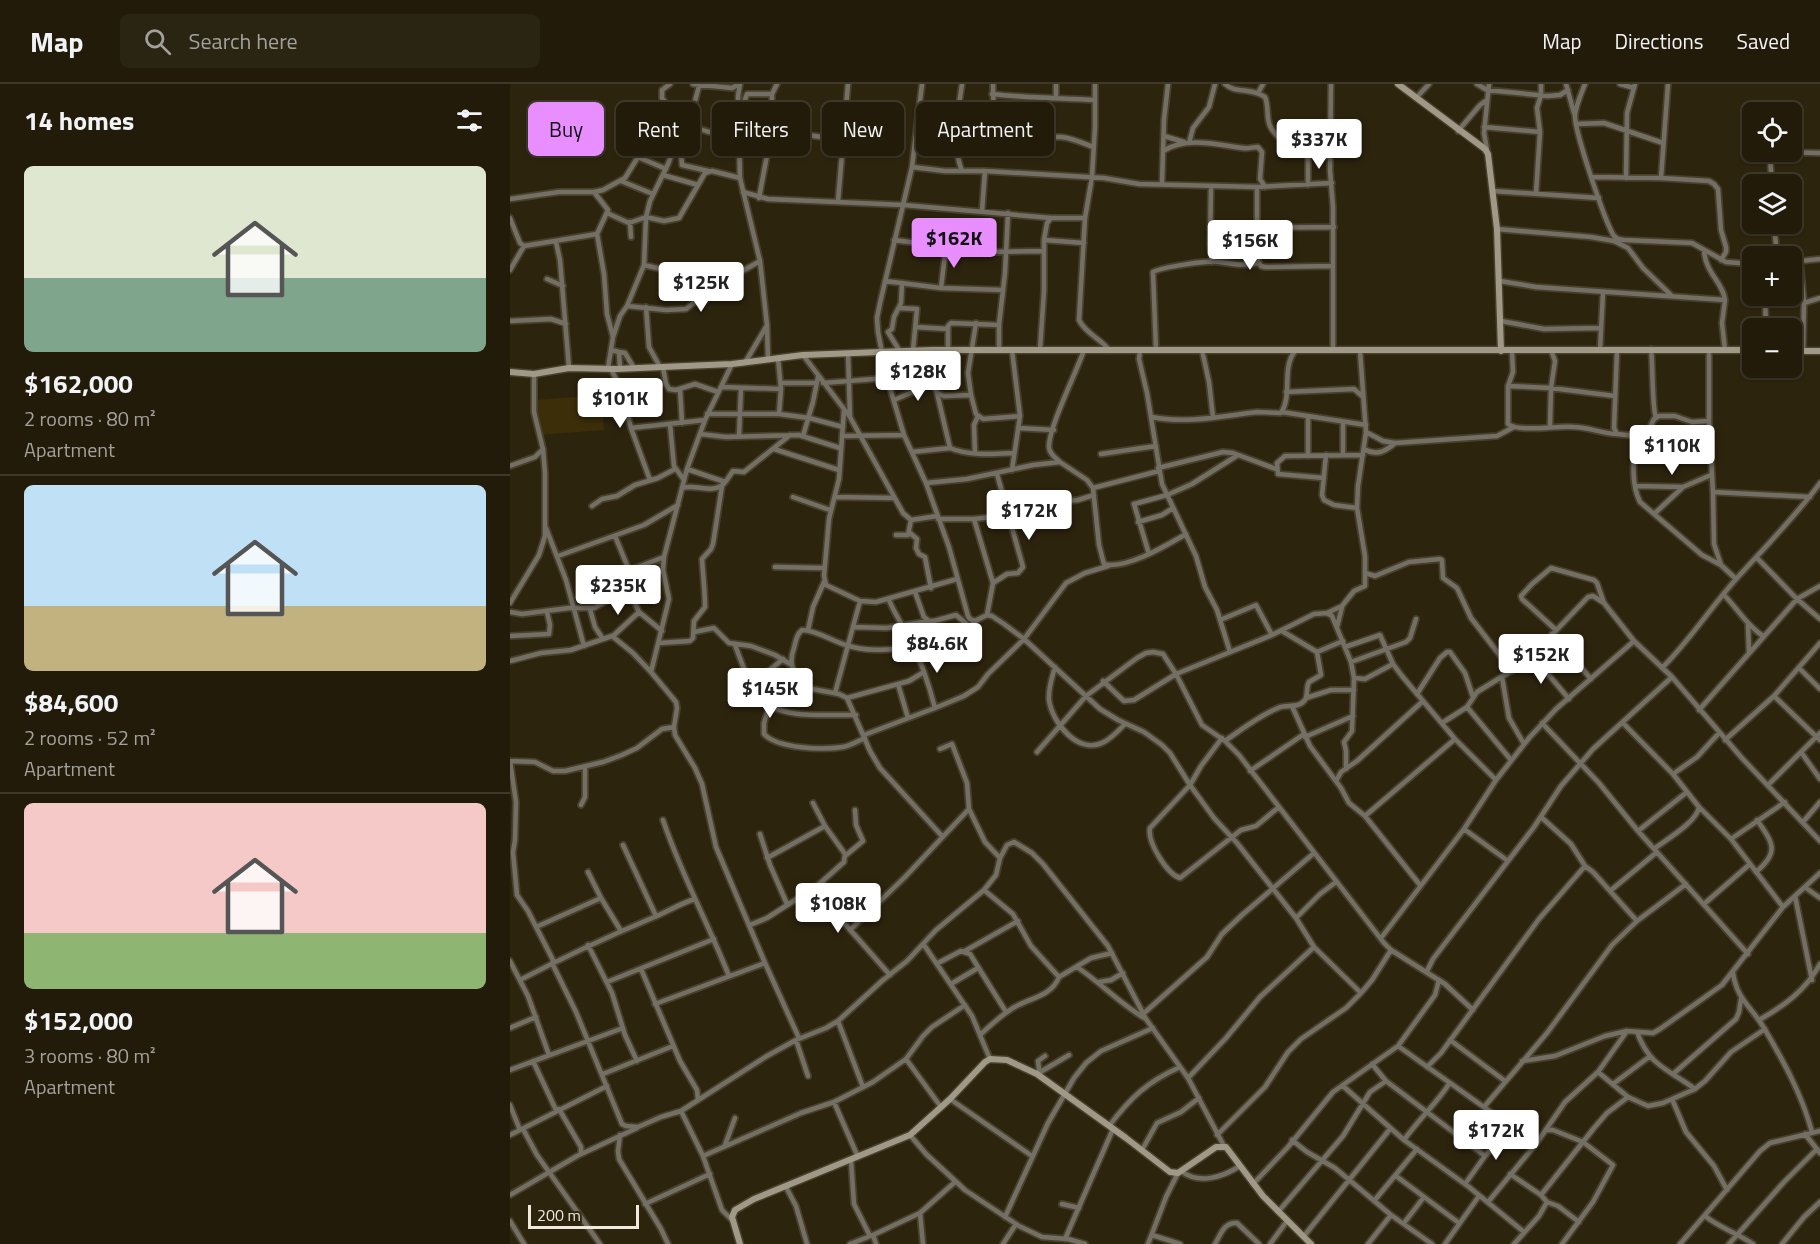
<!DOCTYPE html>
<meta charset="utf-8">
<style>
:root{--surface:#221b0a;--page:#2a2413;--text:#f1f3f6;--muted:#a2a19c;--line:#3f392b;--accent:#e88eff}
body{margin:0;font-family:"Titillium Web",sans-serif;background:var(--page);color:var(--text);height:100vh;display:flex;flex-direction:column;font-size:22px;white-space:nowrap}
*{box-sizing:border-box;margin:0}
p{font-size:20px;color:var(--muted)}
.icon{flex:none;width:33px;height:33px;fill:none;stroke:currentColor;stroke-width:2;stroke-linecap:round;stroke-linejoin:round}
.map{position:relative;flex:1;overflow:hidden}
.sheet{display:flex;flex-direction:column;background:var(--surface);width:510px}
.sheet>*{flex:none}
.top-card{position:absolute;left:18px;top:18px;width:570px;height:54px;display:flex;gap:12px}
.tools{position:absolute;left:1232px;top:18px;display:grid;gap:12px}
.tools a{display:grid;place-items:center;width:60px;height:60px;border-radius:9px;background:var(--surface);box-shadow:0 2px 4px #0004,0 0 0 2px var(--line);font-size:30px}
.scale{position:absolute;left:18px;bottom:15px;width:111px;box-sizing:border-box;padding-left:6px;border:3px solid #efeadc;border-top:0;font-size:16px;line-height:21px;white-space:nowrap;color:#efeadc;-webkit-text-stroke:4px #2d240e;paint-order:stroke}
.price{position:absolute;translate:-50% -51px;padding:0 14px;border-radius:6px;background:#fff;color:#222;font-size:20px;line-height:39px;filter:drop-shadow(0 2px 3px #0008)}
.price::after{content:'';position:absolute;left:50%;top:36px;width:18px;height:14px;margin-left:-9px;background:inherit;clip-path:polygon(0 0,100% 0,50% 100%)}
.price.on{background:var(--accent);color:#111}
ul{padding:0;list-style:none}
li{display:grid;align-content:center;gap:12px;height:318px;padding:0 24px}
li+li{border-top:2px solid var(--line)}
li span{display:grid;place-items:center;height:186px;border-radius:9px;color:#555}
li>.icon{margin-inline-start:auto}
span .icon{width:108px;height:108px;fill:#fffc;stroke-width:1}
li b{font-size:26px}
h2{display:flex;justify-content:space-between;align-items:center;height:72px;padding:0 24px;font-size:26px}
.chip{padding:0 21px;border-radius:9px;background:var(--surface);box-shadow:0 2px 4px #0004,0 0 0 2px var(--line);font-size:21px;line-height:54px}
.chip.on{background:var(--accent);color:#111}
header{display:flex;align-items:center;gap:36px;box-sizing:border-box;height:84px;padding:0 30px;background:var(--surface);border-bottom:2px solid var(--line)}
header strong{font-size:28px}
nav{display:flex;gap:33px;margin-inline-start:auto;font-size:21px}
.search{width:420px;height:54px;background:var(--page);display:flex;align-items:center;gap:15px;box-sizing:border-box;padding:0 21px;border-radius:9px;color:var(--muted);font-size:22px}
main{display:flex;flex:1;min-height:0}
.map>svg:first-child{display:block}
.green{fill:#3c2e08}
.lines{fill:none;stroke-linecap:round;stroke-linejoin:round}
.street-casing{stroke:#48402b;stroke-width:8}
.secondary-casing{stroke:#48402b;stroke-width:9}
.street{stroke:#746f65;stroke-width:4.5}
.secondary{stroke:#a09988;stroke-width:6}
</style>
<header>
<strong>Map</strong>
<div class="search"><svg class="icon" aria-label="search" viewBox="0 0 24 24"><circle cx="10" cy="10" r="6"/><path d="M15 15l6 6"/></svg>Search here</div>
<nav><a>Map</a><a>Directions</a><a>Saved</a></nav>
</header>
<main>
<section class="sheet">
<h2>14 homes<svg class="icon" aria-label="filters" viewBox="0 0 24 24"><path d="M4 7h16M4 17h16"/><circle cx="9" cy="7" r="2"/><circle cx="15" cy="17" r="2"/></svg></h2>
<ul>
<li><span style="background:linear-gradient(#dfe7d0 60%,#7fa58c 0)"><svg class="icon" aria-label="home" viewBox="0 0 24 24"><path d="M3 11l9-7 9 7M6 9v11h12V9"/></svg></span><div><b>$162,000</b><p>2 rooms · 80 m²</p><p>Apartment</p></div></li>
<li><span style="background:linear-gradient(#bfe0f5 65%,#c2b280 0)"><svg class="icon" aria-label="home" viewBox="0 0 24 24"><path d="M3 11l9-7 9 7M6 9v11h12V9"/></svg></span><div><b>$84,600</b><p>2 rooms · 52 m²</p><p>Apartment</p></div></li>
<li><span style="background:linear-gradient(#f6c9c9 70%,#8fb573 0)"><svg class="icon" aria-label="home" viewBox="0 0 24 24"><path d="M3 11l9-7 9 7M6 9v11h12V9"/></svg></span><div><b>$152,000</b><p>3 rooms · 80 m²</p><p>Apartment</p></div></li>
</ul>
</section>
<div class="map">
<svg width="1310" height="1160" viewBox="0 0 1310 1160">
<rect width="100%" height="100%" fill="#2d240e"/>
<path class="green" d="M91,311L94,346L29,351L26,316Z"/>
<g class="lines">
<g class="street-casing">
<path id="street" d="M160,0L152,6V14C160,25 172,38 184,43C198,49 218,50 228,62
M183,0L222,4L229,0
M230,0L228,12L230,94L250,177L257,241L258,275
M412,0L402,83L370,219L367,234L368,248L377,294L394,351L416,399L439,463L458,532L460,535L465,537L477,531L482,532L494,540L514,555L590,625L608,636L634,648L652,661L660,669L680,701L704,734L727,759L786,834L804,863L851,909
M483,0L484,41L485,46C502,60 530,52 551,53C562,54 573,59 583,63
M546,0V13
M585,0V43L582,93L575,134L569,236C575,249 591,255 599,266
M715,0C725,10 741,3 755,13C759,22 756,33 760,42C769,62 801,70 820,73
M821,0L820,86L823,123V266
M967,0L977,6L1038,12L1050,11L1058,6
M1056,0L1064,29
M1075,0C1071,10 1066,21 1065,31C1064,46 1095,138 1104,152L1108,155L1114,156L1182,159L1216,178L1242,180
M1110,0L1124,4
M748,9L753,0
M482,10C517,14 550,14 585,16
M906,14L919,0
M230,30L237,10H262L267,0
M261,35L291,50L332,56
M1066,40L1094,39L1153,59
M974,43L1030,48
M948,47L970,21L977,16
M447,49L477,50L485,46
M654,52L674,58
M679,59L683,44L699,23L705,0
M164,65L171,69L172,81L198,87
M977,66L974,49L979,0
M653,67C677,52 708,61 733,64C738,65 743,63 748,63L752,68L750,95L755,103
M798,68V101
M402,83L435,87H475L594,94L629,100L747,103L822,99
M452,87C441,60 448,29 452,0
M153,91L188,101
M1082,93L1151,94L1158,0
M1116,94L1117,29L1125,0
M1151,94L1199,97L1204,100L1208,105L1211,146L1216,163V168L1211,176
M111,97L143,110
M652,99L654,36L658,0
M1262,100L1260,75L1266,68L1310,69
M701,102L700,161L702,178
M747,103V175L751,182L755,183L823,182
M983,107L1089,114
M233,108L258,115L394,121L541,134H575
M1026,109L1030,48L1027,24L1031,11V0
M249,114L261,50L262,10
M0,115L49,108H84L93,106L115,94L128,73L156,85
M328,117L338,0
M472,127L475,87
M97,129L119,139L136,133L154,137L169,134L195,89L202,87L230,94
M0,134L10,159L14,162L87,150L98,126L84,108
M120,138L121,153
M1264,140L1267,172
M747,144L824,143
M987,145L1081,153L1104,157L1118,164L1133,184L1162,212
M87,150L94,190L97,230L103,253L98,284
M384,156L476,168L533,167
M534,156L574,159
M46,158L50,176L59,284
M1194,166C1195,189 1213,198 1215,216
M407,169L408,160
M1290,177L1294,219L1293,267
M1281,178L1310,175
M134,181L155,186H191
M0,186L14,162
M37,195L53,202
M375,197L431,204L493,206
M990,197L1026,203L1215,216L1212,239L1215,266
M431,204L436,163
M1255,212L1256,244
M1294,219L1310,214
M117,222L156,226L176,225L201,205L250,177
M136,223L139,263L150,283
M389,224L407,225L403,266
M0,237L41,235L56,240
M991,237L1034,245L1090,244
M466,239L458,289L461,311L466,330L473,335L510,332
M406,243L438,245
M103,253L110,232L117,222L134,181L136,133L140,117L158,80L174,38L184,21L189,2
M530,265L534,207V156L537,139L541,134
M1141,265C1143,280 1142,326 1146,333
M101,266L109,268L110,285
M389,266L378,248L382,245L384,233L391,219L392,199
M409,266L427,309L440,364C459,372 483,370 503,369
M438,266V242L441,239L489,241
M489,266V241L495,189L498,129
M502,266L510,332L502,386
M646,266L643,188C652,183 699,176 710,178C723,180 735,182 748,179
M692,266L699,298L703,333
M1090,266L1093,208
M1107,266L1104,344L1107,350L1126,352L1137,350L1144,335L1149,332H1165L1182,338L1199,337
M1199,266V337L1203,408L1204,460L1211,481L1226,495
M630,267L629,275L637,309L652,400L686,472L695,503L707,526L720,568
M1002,267L1003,288L998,302V340C1010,349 1048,341 1064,343C1078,343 1094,350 1107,350
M109,268L115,269L124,284
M338,269L340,333
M293,271L340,333L393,429L401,436L427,432
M268,274L271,305L269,330
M236,277L256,243
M222,280L195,336L177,385L154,473L153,486L159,515L141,588L166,618L167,624L164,643L165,651L185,684L192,700L206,763L255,879L289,954
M153,283L156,300L159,305L166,306L185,300L208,308
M101,285L111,305L121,344L140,396
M271,299H307
M313,299L377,294
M998,302L1041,304L1105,312
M211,303L271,305
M170,305L172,339
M776,308L844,305L852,312
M427,309L434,312L461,311
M384,316L423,299
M334,326L329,395L319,435L314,492L316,501L350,517L366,518L447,495
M772,328L856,341
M197,330H269L299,334L333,343
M642,333C676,340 713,332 747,328C755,328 763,329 771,329C783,311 771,285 785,267
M160,340L164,382L174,396
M1040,342L1041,304L1045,277L1041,266
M121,344L195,336
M508,344L544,346
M856,348L873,357L885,359L987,352L1004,343
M190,350L216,353L289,351L330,364
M229,352L231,304
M293,352L303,318L308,293
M332,352L394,351
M1126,352C1124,374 1120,398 1130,418L1192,471L1211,481
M264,365L329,386
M854,365C866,372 875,368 885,359
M402,368L440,364
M465,369L464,341L468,332
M591,370L646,362
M816,371L812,411L814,416L824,421L847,424
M833,371V338
M798,372V333
M550,378C546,374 539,370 539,363C538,345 567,287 574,266
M0,382L25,373L33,365
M648,384L713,368L723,369L766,385
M177,385L215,398
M814,394L768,390L767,379L775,372L853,371
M416,399L457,395L523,381L550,378L577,396L583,404L589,461L594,480C616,486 657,461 676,450
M1125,402L1173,403L1201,391
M172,404C184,400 200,409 211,402C215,400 219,392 223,387L234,388L280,351
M583,404L649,387
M1203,408L1300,413
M283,413L320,426
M325,413L384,414
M494,414L558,417L568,416L584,411
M82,422L92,415L107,412L125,401L148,394L165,385
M1144,430L1173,403
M428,435H464L498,431
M464,435L483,499L477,531
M628,438L652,431L663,424
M36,444L56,496L74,562
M400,449L407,455L406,464L409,470L415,473L421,504
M386,451H398L401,436
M105,452L119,486
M639,470L624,420L657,411L682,400L728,371
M48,472L134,441L168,421
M1247,474L1287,515L1310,535
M265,483L314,484
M855,489L865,492L899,478L930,475L932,476L933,494L947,504L961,534L1002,587
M86,499L154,473
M483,499L497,490L508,489L513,483L487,390
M119,506L129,528L152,547
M405,508L414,533L419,537H424L446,531L460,543
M1214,511C1228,525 1236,541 1253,552
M379,516C385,531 394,543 401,557C412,579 419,601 425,624
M0,519L29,471L35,452V389L33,365L24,328V290
M80,525L85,543L93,555
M0,528L12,530L59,524H84L153,486
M817,529L832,522L844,507L855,502V472L847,424L848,402L856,348L850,267
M710,536L746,521L762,551
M1238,541L1239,568
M343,543L377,544L419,537
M827,543L832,523
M298,546L303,523L314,498
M1046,546L1012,515L1011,512L1022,500L1041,484L1084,496L1087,499L1094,519
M772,547L807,568
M184,548L204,544L219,559L241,562L265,571L280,580
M1042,550L1081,595
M0,552L39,550L40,541L37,528
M103,552L129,528
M149,559L180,557L183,554L184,537L195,523C195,507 193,491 192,475L201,465L203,460L212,402
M225,561C232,579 238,600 251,615C269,636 321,630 346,631
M835,563L870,551L883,580L892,592L945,655L986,696
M1022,571L1059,615
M0,577L31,569L61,566L102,552L123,569L141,588
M841,578L896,558L900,554L906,535
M545,583C542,594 538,604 539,616C542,638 568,672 594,658C602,654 609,646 615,640
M1152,584C1180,556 1201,523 1227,494C1255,463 1285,433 1310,399
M1289,584L1310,605
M992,593L999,634L1014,660
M844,594L855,595L883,580
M593,597L614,617L624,616L666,590L762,551L804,530L817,529L822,532L841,578L844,594L842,647L834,658L836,667V685
M388,600L398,634
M242,601L273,575
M325,609L350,517
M907,610L930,574L937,568H940L955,589L963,613
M1264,612L1310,656
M337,614L399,597L414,588
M796,614L821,606H844
M782,622L800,662L831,704L839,719L855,732L910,801
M259,623L254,639V650C268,665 313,666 333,663C340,662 348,657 355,654
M957,623L1001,676
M1189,626L1287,515L1310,502
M932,639L957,623L967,608L1016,578L1078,513L1083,512L1094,519L1124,557L1162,593L1231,673L1310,757
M1032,639L1089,699L1128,747L1238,870
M1113,639L1163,690L1189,723C1187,738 1157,755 1144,765
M354,651L425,624L454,612L468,603L478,590L514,555L556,499L575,489L598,482
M795,653L843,632
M712,654L691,682L680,701L640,744C637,758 657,790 670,794L731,746L746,742L769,723
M1215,656L1264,612L1310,559
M715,657C732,645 749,632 768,624C777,620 788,625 795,616C798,611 796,603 799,598L811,591L807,568L833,557
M430,665L442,660L457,699L459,725L475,758L490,774
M527,668L576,612L627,574L636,569L643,568L653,570L666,590L692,641L715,657L729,671L874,859L881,866L935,900L963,926
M1291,668L1310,695
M0,677L6,718L5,756L3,768L7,811L18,827L44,878
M0,677L25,678L43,687H55L93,678L112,671L127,664L152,645L164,643
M740,687L794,650
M1163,690L1187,673L1209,649
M826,697L831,688L847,677L913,617
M1258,701L1310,649
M71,721L75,713V683
M1189,723L1221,755L1273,823
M855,732L945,655
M153,736C171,790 198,839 219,892
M1293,738L1310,718
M954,745L998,777
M1128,747L1177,708
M250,750L260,781L277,820
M432,752L370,684L360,667L337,614L329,610L297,604C285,590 277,583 284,564C286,557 286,551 292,546C306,546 322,557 336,561C357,568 374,566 396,564C405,563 414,568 424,566C439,564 456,548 465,537
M1221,755L1275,718
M113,761L146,832
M335,772L353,757L346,741L345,726
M257,774L315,742
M1075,782L1083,788L1127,837
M78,788L91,814L111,847
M1246,788C1270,768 1263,759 1247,736
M313,797L311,810L313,815L380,891
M1296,804L1310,814
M474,806L503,830L521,862L549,893
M1100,807L1147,768
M1285,812L1302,896
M1194,820L1240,780
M786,834L810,810L826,798
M240,841L257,834L307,802L334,778L335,770L315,742L303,719
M26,843L91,814
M340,846L394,794L459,725
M871,854L954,745L986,696L1019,654L1046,625L1124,557
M78,861L102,909L115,951L127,977
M414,861L462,932L480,975
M455,867L508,837
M0,877L18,912L39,971
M42,879L66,928L112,1040L116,1042L128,1043L151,1033L171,1027L257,972L286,956L316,944L328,937L373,896L397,877L426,846L474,806L486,791L490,774L497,761L504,758L522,769L533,780L598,862L636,935L678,994L714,1062
M428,879L451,867L460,870L496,928
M567,883C591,899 611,921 636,935
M131,885L170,977L187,1006L188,1016
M917,887L923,875L1024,743L1051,702L1083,665L1162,593
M1223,889C1227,916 1241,922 1254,944C1274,978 1292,1011 1302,1048
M10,896C54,873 97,853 142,834C157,828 169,820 185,815
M97,898L204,855
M589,898L601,896L613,889
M441,900L468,884
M145,920L255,879
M633,930L697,873L712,850L732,831L804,769
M1249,936C1274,922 1296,906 1310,880
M328,937L353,1003
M0,944L26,933
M1127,948C1140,983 1157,984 1185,1005
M471,950C480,942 489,933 500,926C516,914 541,914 549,893L581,874L602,869
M286,956L298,992
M940,956L995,997
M888,962L1026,1060
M396,975L431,1023
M23,977L46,1026
M1012,977L1045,972L1095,952L1117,947L1143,949L1150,945L1212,901L1273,823L1310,789
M862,980L876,997L975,1072
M917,983L931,969L1029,835L1075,782L1061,760L1031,733
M0,986L113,944
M1088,988L1118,1013
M93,990L163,962
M527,990L559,971
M527,990L529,985L528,977L535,972
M1163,990L1226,935L1229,928L1231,915
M678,994L716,954L750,913L804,863
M1103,1000L1139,973
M833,1002L894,1056L959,1103L1014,1148
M440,1015L522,1072
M1162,1015L1176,1048L1204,1082L1217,1106
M324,1018L348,1073
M0,1021L10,1046
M974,1023L1037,949L1102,861L1127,837L1176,800
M49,1025L71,1063V1070
M171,1027L193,1072L212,1126L223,1137
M599,1042C621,1013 637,998 670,983
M13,1045L27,1071L90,1160
M1037,1046H1043L1073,1058L1103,1081L1083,1118L1052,1160
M1295,1050L1310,1069
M0,1051L97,1002
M110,1051L108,1067L109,1075L151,1145L158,1160
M400,1051L416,1070L455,1106L509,1142L532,1153L558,1155L575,1160
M707,1051L755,1003L778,968L791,955L836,924L851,909L862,896L881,866
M782,1056L797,1068L825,1084L881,1131L922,1160
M894,1056C908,1036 926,1020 939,1000
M215,1061L225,1034
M632,1066L647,1039L671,1028L689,1014
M193,1072L291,1029L324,1018L363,998L396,975L413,952L422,943L455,921
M341,1076L344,1120L360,1152
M671,1087C689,1101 713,1093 730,1082
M1000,1090L1031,1111
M886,1092L949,1139
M743,1100L778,1063L823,1008L888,962L925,911L929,896
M955,1100L975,1072L996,1049L999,1042
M276,1103L286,1122L297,1160
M0,1111L67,1072L127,1044
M864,1117L907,1065
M978,1118L1026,1060L1055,1018L1088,988L1117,947
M135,1120L200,1090
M552,1120L569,1124
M768,1128L833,1052L860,1008L876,997
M410,1129L413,1160
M1195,1132C1210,1144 1227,1149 1243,1160
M495,1133L538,1039L564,994L576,979L591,967L643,944
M0,1137L14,1160
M1069,1138L1048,1122L1037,1118L1031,1111L1084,1044L1097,1029L1118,1013L1138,1022L1153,1019L1185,1005L1195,997L1221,968L1255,945
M894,1139L914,1113
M363,1151L410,1129L445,1098
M642,1151L670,1160
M794,1152L880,1045
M555,1155L603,1045
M340,1160L363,1151L366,1160
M493,1160L506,1140
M638,1160L656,1113L668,1089
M705,1160C711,1150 714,1138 727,1139L749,1160
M760,1160L777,1137
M858,1160L881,1131
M935,1160L969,1112
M1004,1160L1029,1132L1037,1118
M1170,1160L1250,1067L1260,1059L1310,1047
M1219,1160L1274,1098L1307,1065
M1272,1160L1294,1133L1310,1118"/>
</g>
<g class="secondary-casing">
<path id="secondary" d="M888,0L975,65L978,70L987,145L991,267
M1281,267H1310
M0,288L24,290L59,284L106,285L222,280L293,271L422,266H1242
M230,1160L222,1133L225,1126L244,1115L400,1051L440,1015L475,978L480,975L497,976L527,990L616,1054L660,1088L668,1089L706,1063H716L753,1112L801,1160"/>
</g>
<use href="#street" class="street"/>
<use href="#secondary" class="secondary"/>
</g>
</svg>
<div class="tools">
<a><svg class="icon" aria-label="locate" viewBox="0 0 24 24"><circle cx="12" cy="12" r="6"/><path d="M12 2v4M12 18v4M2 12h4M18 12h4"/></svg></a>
<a><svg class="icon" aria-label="layers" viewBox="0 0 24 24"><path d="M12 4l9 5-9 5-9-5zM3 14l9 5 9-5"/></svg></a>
<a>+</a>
<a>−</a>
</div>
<div class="scale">200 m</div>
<b class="price" style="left:809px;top:86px">$337K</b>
<b class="price on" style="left:444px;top:185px">$162K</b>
<b class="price" style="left:740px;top:187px">$156K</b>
<b class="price" style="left:191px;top:229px">$125K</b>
<b class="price" style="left:408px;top:318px">$128K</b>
<b class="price" style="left:110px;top:345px">$101K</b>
<b class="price" style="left:1162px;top:392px">$110K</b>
<b class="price" style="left:519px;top:457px">$172K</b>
<b class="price" style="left:108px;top:532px">$235K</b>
<b class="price" style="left:427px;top:590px">$84.6K</b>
<b class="price" style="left:1031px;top:601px">$152K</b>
<b class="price" style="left:260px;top:635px">$145K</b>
<b class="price" style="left:328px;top:850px">$108K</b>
<b class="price" style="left:986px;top:1077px">$172K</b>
<div class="top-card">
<a class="chip on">Buy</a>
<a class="chip">Rent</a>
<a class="chip">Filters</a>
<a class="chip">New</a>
<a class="chip">Apartment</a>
</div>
</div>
</main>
